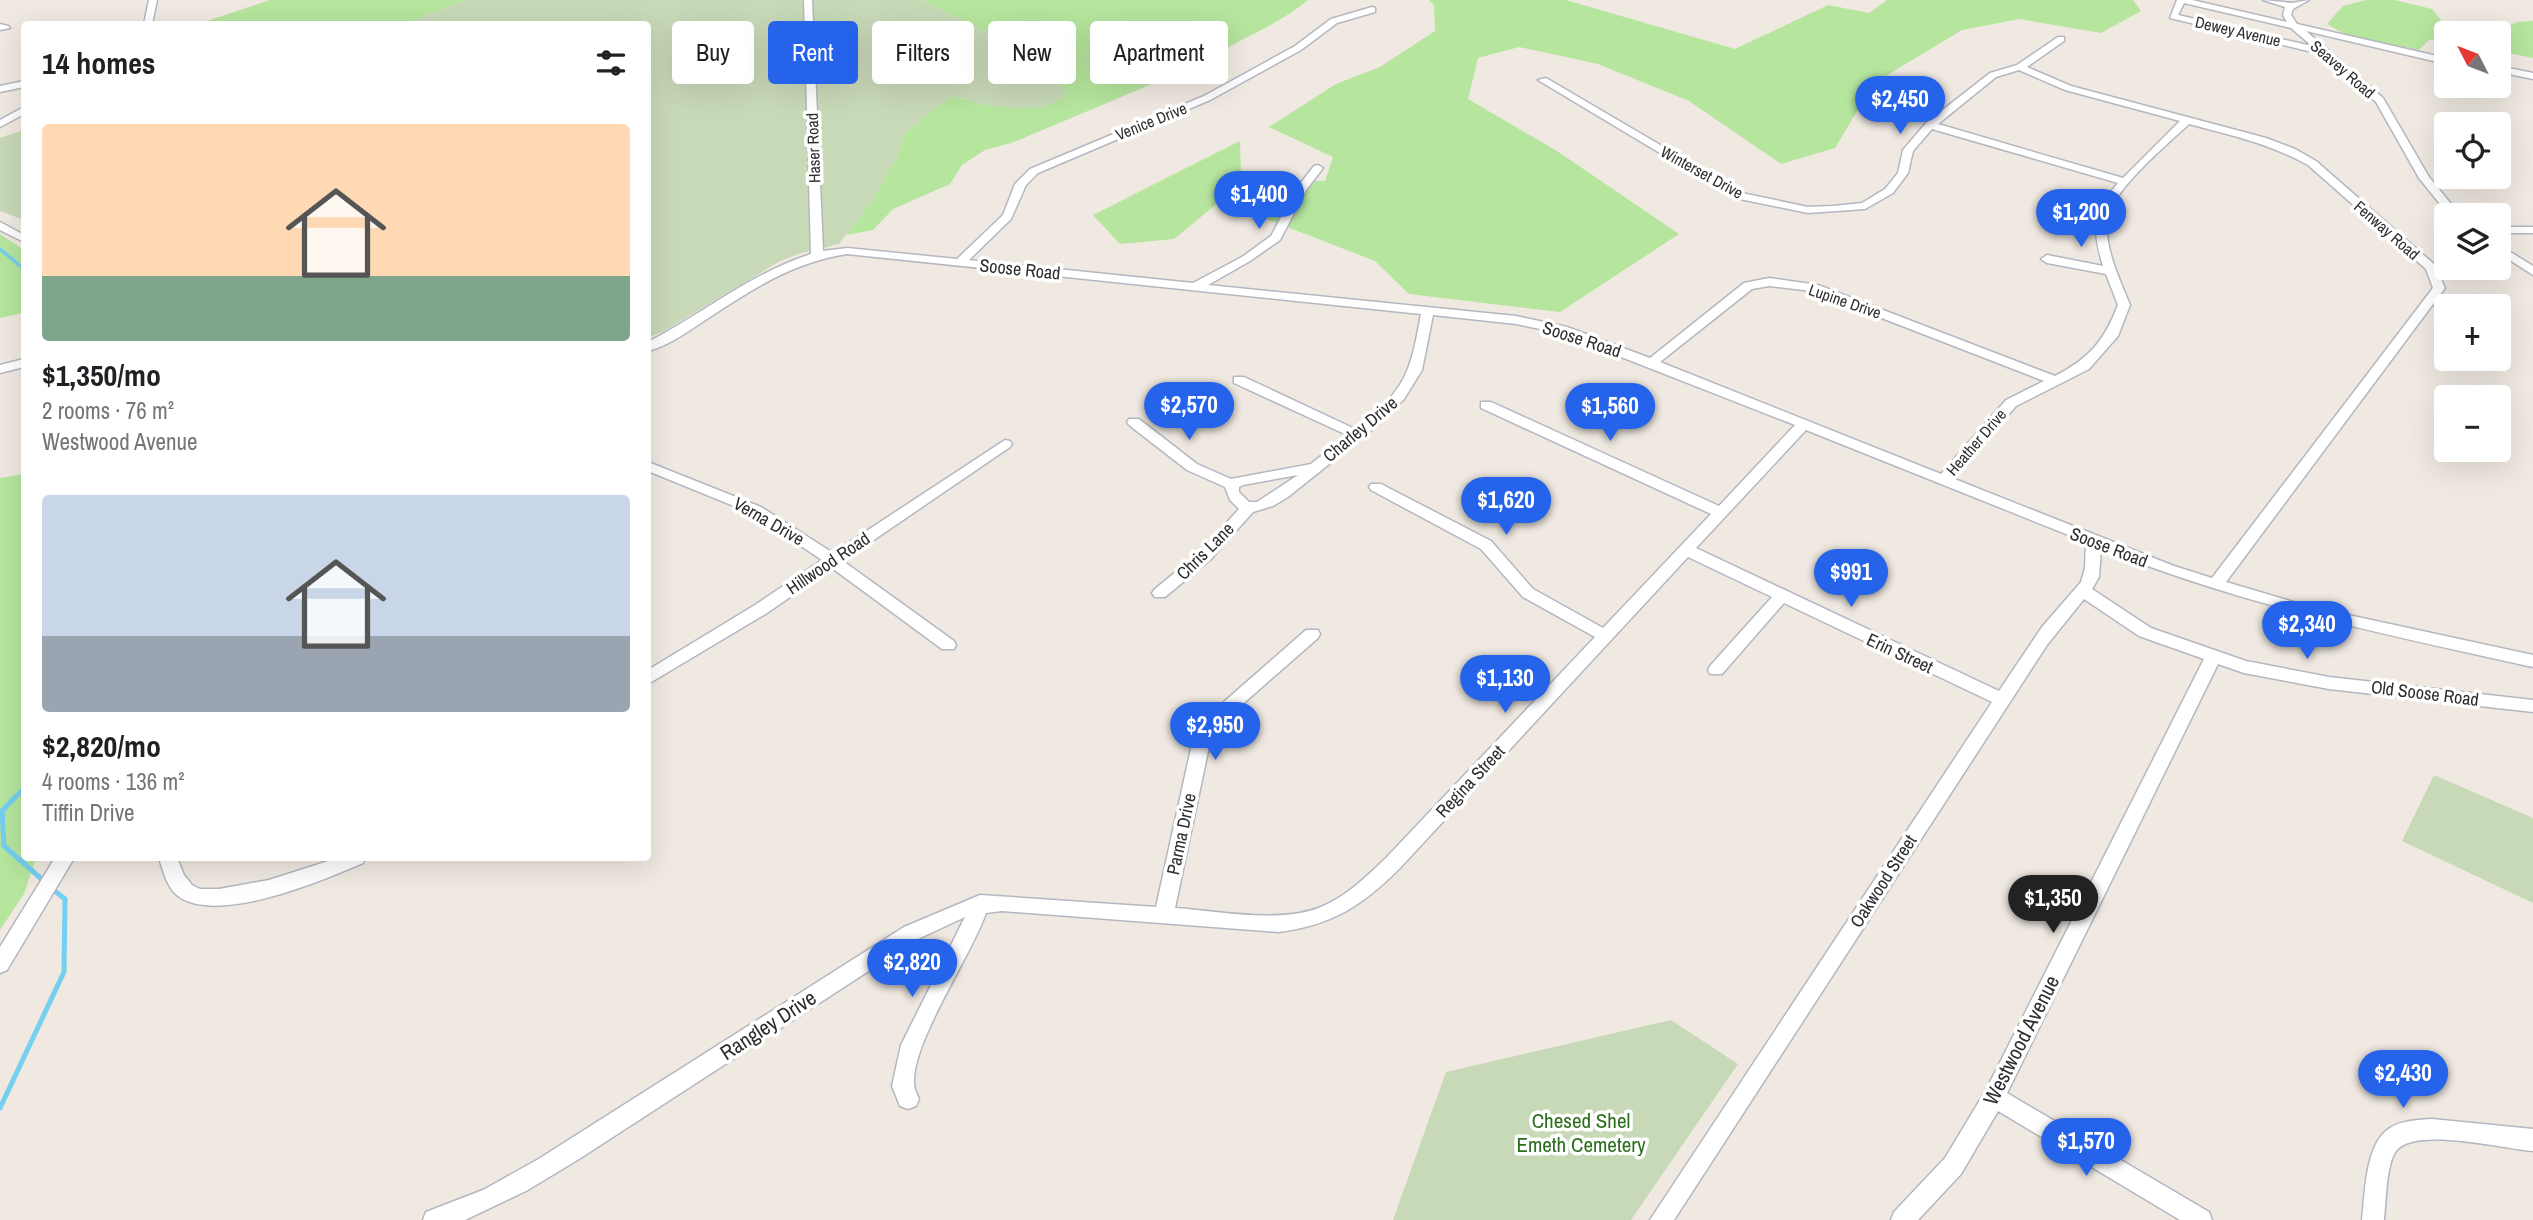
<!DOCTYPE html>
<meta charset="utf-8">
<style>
:root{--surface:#fff;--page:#f2f2f2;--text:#202124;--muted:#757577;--accent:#2563eb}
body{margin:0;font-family:"Archivo Narrow",sans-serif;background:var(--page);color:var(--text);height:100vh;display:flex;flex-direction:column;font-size:26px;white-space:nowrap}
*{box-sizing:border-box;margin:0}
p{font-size:23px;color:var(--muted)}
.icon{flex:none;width:38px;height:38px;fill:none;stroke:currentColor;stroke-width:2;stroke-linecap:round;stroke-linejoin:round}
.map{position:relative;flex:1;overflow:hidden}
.details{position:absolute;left:21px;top:21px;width:630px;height:840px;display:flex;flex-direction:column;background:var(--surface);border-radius:7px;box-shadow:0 7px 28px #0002}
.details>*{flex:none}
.banner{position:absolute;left:672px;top:21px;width:665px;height:63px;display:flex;gap:14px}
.needle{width:46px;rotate:312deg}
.fabs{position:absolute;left:2434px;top:21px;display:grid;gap:14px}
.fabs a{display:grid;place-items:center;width:77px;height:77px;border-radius:7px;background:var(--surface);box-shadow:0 7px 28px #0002;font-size:35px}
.price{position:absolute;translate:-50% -60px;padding:0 16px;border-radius:24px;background:var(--accent);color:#fff;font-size:23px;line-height:46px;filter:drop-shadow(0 2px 4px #0008)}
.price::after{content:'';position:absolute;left:50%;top:42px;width:21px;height:16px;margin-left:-10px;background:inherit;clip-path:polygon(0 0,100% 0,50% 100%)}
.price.on{background:#222;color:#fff}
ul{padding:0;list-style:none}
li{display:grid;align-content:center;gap:14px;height:371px;padding:0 21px}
li span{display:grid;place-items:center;height:217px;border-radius:7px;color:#555}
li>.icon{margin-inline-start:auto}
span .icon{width:126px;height:126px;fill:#fffc;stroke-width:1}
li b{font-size:30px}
h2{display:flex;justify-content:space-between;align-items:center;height:84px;padding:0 21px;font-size:30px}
.tag{padding:0 24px;border-radius:7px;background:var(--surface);box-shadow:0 7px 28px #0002;font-size:24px;line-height:63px}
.tag.on{background:var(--accent);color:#fff}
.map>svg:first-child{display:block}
.green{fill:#b6e59e}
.cemetery{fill:#c8d9b8}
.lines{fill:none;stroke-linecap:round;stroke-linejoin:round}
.stream-far2{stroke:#75cff0;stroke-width:3.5}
.stream-far1{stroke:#75cff0;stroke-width:4.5}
.stream{stroke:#75cff0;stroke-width:5}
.minor-casing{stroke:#b4b7c1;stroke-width:3}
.minor{fill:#fff;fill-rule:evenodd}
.labels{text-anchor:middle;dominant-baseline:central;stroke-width:7;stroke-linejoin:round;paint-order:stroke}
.far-street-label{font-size:16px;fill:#2e2e2e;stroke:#fff}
.street-label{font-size:18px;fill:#2e2e2e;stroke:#fff}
.near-street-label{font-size:21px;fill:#2e2e2e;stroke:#fff}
.near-park-label{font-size:21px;fill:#2c6e1b;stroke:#fff}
</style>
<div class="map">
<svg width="2533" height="1220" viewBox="0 0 2533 1220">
<rect width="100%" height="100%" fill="#efe9e1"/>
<path class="green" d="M270,0H465L405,24H198Z
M921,0H1308C1277,26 1238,39 1204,62L1014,142L985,150L962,165L950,184L893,209L873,230L846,235L872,201L897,157L905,133L951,96L988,105L1064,88L1047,74L1052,70L1050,58L1013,45Z
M1429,0H1566L1735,49L1828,5L1869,13L1887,0H2133L2141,11L2101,33L2019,19L1962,30L1874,83L1835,148L1781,164L1689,101L1598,64L1519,47L1478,58L1468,99L1557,151L1679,234L1560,312L1409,294L1375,261L1220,201L1174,239L1120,244L1093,215L1240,141L1241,179L1325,181L1333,157L1269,127L1336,84L1380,67L1435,31L1434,5Z
M2366,0H2394L2432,9L2443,23L2501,29L2517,22L2533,21V58L2499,51V33H2446V42L2429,40L2419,50L2350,37L2327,24L2343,6Z
M0,234L24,250V313L0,318Z
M24,474V858H36L24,894L0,930V478Z"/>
<path class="cemetery" d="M465,0H921L1013,45L1062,62L1065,65L1047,74L1064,88L1065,95C1050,113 999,109 978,103C968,101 961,97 951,97L905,133L897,157L872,201L839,244L801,253L780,261L664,331L648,338V24H405Z
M24,130V220L0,211V138Z
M2434,775L2533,818V903L2402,841Z
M1671,1020L1738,1064L1631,1220H1393L1446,1072Z"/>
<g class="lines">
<path class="stream-far2" d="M0,249L24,269"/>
<path class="stream-far1" d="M14,799L24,788"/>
<path class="stream" d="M15,797L2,811L4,846L45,882
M0,1108L64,972L65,899L51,888"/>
<g class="minor-casing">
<path id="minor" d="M149,0H157L152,24H144Z
M804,0H812L823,251L847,248L957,259L1003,215L1015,184L1030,169L1204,96L1295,46L1331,19L1372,7L1375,8V12L1337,23L1301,50L1210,100L1038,173L1026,185L1011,219L969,260L1193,283L1242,257L1271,236L1296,189L1314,166L1318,165L1323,168L1306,190L1280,240L1250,261L1208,285L1516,316L1567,327L1650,358L1744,283L1769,278L1818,285L2055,376C2090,358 2104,341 2118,305L2106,274L2047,263L2041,259L2047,255L2103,266C2092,230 2092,212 2118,183L1932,129L1913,151L1908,173L1893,193L1865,209L1808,213L1735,198L1538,80L1546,78L1742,193L1808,207L1833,206L1862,203L1885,189L1898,173L1903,150L1926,123L1990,73L2017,65L2058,37H2064V41L2027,67L2071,86L2266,138L2295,149L2316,161L2435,265L2445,288L2226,582L2307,606L2533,655V667C2385,634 2241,605 2101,548L2099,577L2092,589L2151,628L2246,661L2329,677L2533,700V712L2329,689L2244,673L2218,664L2007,1093L2209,1212L2212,1220H2180L1998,1111L1961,1174L1918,1220H1891L1894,1212L1945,1158L1986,1090L2204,659L2139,636L2084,599L2047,645L1674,1220H1650L1992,702L1784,603L1722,674H1710L1708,670L1710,666L1772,597L1688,557L1400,868C1362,906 1332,925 1279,932L1002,911L986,913C970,958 912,1042 914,1083C914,1089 917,1094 919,1099L916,1106L908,1109L900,1106L892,1086L901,1045L965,917L918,939L579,1159L526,1191L465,1220H423L426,1212L483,1190L537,1160L904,927L980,895L1156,907L1194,735L1225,701L1306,630H1318L1320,634L1318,638L1237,709L1211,737L1175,908C1219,911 1280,924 1321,907C1347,896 1367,876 1386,858L1595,637L1523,597L1481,549L1371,490L1369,487L1371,484H1381L1491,541L1533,589L1603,628L1711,514L1481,408V402H1491L1719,506L1795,425L1560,333L1516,324L1433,315L1422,370L1404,399L1378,425L1288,497L1273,506L1253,512L1211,559L1165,597H1155L1152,593L1155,589L1201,551L1239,509L1230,500L1225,487L1187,470L1129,425L1127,422L1129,419H1139L1197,464L1231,479L1311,464L1347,435L1234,383V377H1244L1355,429C1406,390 1410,374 1421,314L847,254C794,262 754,288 710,317C691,329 669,346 648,351V342C703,314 751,273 811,254ZM2019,70L2065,90L2180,121L2123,178L1938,124L1996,77ZM2189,124C2230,135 2271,144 2308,165L2426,269L2433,288L2212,578L2174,566L1952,478L2016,406L2089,369L2118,336L2130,305C2120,280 2105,250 2107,222C2109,192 2167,145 2189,124ZM1769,286L1812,291L2044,381L2006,400L1941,474L1660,362L1752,289ZM1806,430L2086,542L2085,568L2081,582L2042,627L1999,691L1696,548ZM1298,475L1257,502H1249L1239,492V487L1243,485Z
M2177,0H2192L2287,22L2283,15L2285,7L2263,0L2292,3L2309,0L2293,9L2291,15L2297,24L2446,58V64L2306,31L2383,98L2429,177L2460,215H2449L2419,178L2376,102L2321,54L2170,18ZM2184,3L2291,28L2312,46L2178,15Z
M0,24L8,26L10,28L0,30Z
M2499,66L2533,73V79L2499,72Z
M24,81V87L0,92V86Z
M24,107V114L0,127V120Z
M0,222L24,235V242L0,230Z
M2499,227H2533V233H2499Z
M2499,245L2533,266V275L2499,253Z
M24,359V367L0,373V365Z
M1005,440L1010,441L1012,444L1010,447L843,561L954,641L956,645L954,649H942L832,568L767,613L648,684V670L755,605L822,560L751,513L648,471V462L761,507L833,553Z
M55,858H74L7,970L0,973V947Z
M159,858H177L184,875L192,885L200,889H219L269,880L338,858H365L363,863C321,881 218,925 178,896C167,888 163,870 159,858Z
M2432,1119L2533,1129V1151C2504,1149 2415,1126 2396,1151C2386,1165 2386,1202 2384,1220H2362C2365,1194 2365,1143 2390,1128C2402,1120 2419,1120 2432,1119Z"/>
</g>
<use href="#minor" class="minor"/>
</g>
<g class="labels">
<g class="far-street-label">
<text transform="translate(2238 31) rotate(13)">Dewey Avenue</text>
<text transform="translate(2343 69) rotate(41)">Seavey Road</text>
<text transform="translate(1151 121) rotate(-22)">Venice Drive</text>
<text transform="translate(813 148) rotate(-92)">Haser Road</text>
<text transform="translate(1702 172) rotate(29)">Winterset Drive</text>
<text transform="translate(2387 230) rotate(41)">Fenway Road</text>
<text transform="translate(1845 301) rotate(19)">Lupine Drive</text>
<text transform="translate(1976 442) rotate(-49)">Heather Drive</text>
</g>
<g class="street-label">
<text transform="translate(1020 269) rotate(6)">Soose Road</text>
<text transform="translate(1582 339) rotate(18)">Soose Road</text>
<text transform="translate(1360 429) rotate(-40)">Charley Drive</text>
<text transform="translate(769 521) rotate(30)">Verna Drive</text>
<text transform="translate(2109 547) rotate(21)">Soose Road</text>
<text transform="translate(1205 551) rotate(-45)">Chris Lane</text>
<text transform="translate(828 563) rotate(-34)">Hillwood Road</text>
<text transform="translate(1900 653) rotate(25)">Erin Street</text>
<text transform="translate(2425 693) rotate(7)">Old Soose Road</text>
<text transform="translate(1470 781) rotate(-47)">Regina Street</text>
<text transform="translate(1181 834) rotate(-78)">Parma Drive</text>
<text transform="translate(1883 881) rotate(-57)">Oakwood Street</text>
</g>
<g class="near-street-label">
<text transform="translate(768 1025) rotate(-33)">Rangley Drive</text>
<text transform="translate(2021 1040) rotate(-63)">Westwood Avenue</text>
</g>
<g class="near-park-label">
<text x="1581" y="1120">Chesed Shel<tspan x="1581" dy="24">Emeth Cemetery</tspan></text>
</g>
</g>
</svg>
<div class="fabs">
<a><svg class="needle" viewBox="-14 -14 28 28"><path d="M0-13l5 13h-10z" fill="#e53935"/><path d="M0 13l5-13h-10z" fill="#757577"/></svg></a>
<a><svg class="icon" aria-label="locate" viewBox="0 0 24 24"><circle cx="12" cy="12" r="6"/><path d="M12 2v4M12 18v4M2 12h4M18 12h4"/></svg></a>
<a><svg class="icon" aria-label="layers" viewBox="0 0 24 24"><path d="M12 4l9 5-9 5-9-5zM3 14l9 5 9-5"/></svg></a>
<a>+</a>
<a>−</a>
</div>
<b class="price" style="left:1900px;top:136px">$2,450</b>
<b class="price" style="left:1259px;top:231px">$1,400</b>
<b class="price" style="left:2081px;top:249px">$1,200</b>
<b class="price" style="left:1189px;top:442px">$2,570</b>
<b class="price" style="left:1610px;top:443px">$1,560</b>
<b class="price" style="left:1506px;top:537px">$1,620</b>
<b class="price" style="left:1851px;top:609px">$991</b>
<b class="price" style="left:2307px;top:661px">$2,340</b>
<b class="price" style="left:1505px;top:715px">$1,130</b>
<b class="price" style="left:1215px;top:762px">$2,950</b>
<b class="price on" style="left:2053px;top:935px">$1,350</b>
<b class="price" style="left:912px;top:999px">$2,820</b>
<b class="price" style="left:2403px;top:1110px">$2,430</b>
<b class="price" style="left:2086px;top:1178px">$1,570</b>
<div class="banner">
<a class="tag">Buy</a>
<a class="tag on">Rent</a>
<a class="tag">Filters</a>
<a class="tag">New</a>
<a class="tag">Apartment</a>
</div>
<section class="details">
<h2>14 homes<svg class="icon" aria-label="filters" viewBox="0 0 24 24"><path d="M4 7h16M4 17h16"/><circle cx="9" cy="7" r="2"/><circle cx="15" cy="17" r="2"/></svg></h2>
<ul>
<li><span style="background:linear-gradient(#ffd9b3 70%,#7fa58c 0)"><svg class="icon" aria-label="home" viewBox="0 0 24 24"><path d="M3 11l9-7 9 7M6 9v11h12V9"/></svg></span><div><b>$1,350/mo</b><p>2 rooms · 76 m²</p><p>Westwood Avenue</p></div></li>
<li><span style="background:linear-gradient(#c9d6e8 65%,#9aa5b1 0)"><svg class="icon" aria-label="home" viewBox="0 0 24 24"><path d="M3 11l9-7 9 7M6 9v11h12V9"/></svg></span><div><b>$2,820/mo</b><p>4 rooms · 136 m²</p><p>Tiffin Drive</p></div></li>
</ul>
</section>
</div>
